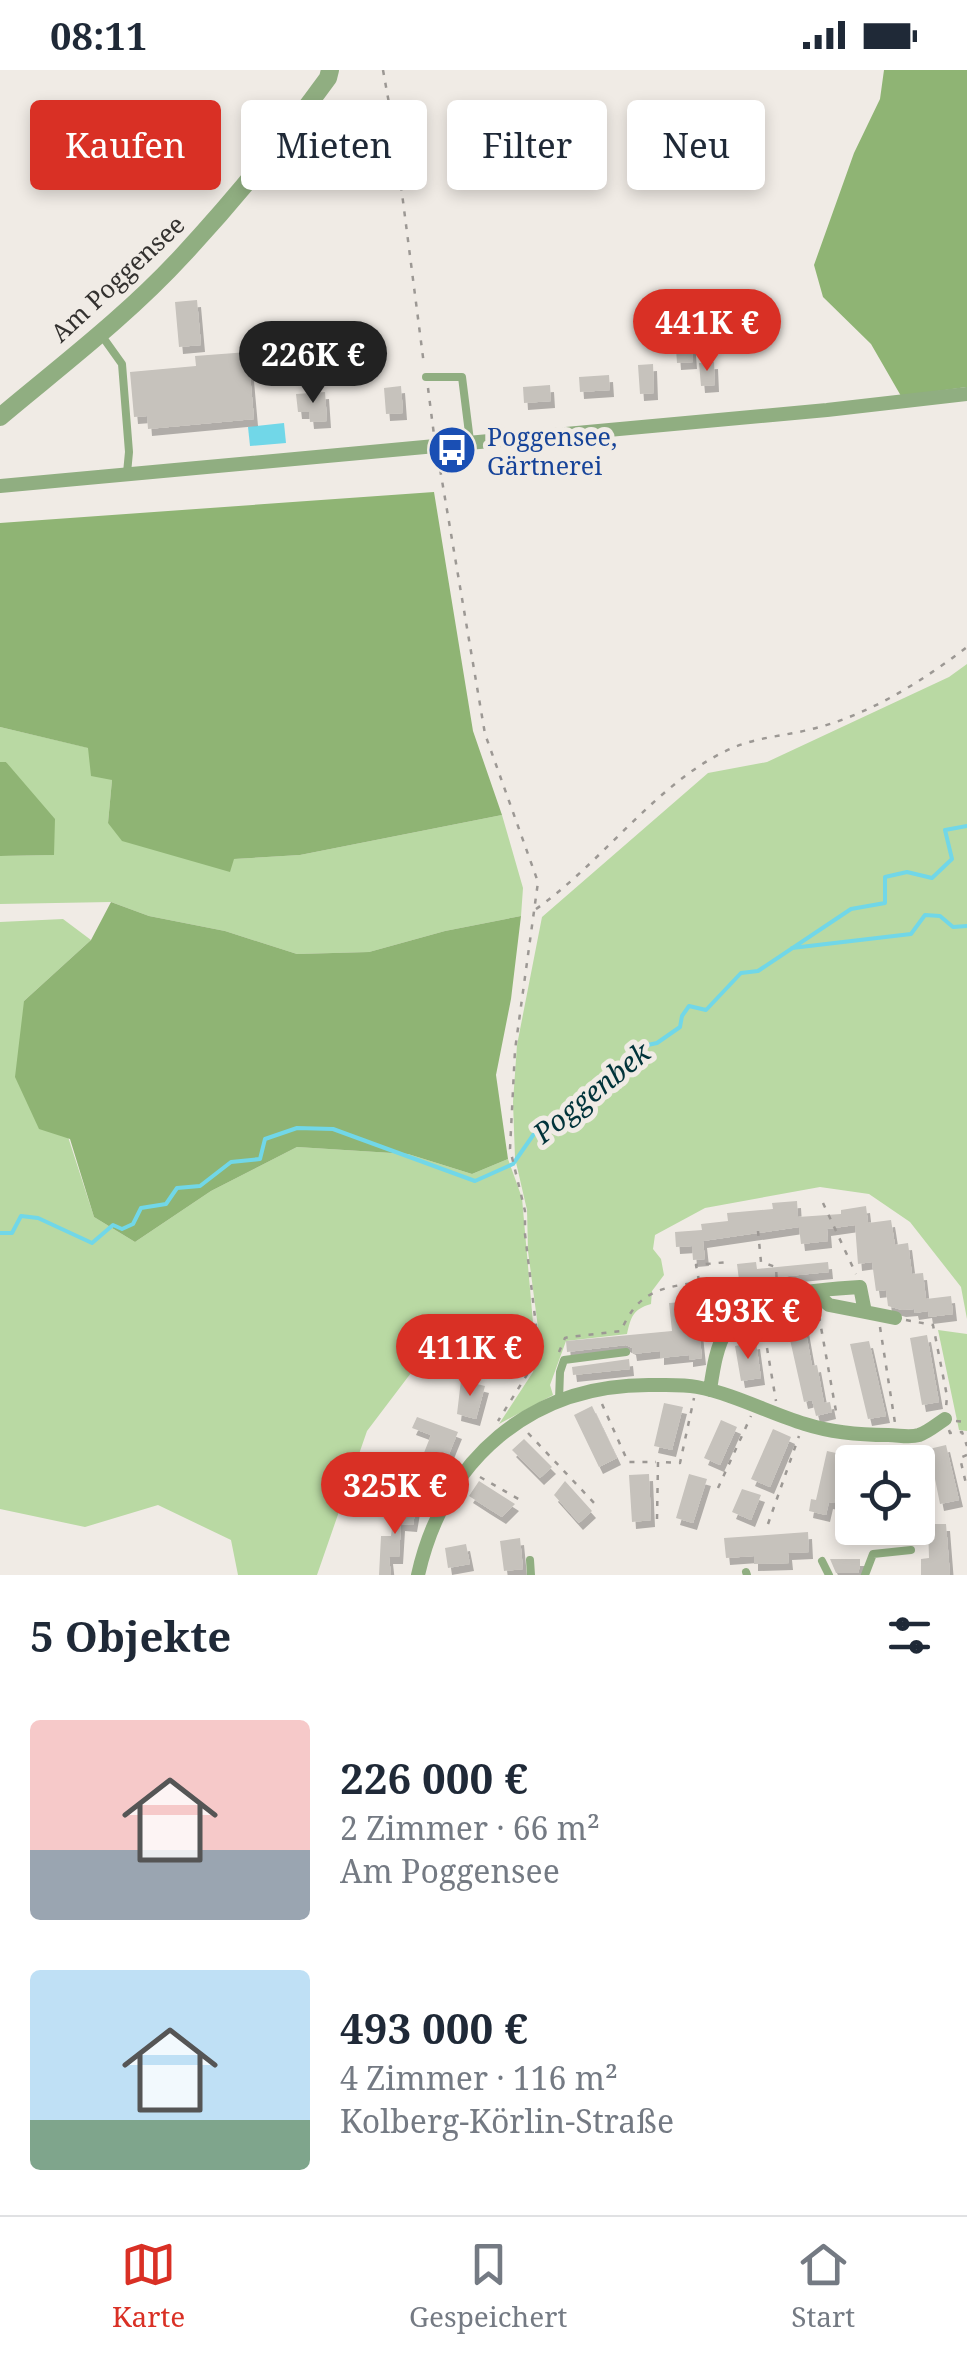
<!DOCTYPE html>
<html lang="de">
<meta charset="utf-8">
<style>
:root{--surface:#fff;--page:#f6f6f7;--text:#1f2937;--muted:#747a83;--line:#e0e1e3;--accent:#d93025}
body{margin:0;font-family:"Noto Serif",serif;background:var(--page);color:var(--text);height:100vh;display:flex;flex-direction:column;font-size:38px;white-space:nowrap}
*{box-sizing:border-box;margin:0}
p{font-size:32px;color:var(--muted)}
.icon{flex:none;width:55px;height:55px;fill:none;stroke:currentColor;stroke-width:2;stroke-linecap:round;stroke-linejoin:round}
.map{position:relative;height:1505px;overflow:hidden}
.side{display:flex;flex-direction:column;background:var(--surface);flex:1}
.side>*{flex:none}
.top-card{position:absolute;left:30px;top:30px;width:908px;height:90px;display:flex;gap:20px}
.controls{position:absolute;left:835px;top:1375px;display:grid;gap:20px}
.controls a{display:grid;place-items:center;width:100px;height:100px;border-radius:10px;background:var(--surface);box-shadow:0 5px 15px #0003;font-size:50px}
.price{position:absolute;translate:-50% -85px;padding:0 22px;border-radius:35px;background:var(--accent);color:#fff;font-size:32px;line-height:65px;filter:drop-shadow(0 2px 5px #0008)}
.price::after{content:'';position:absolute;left:50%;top:60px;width:30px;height:22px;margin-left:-15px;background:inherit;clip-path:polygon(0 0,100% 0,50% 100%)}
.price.current{background:#222;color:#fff}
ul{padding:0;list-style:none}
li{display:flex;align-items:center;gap:30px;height:250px;padding:0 30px}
li span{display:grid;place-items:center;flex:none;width:280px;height:200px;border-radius:10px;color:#555}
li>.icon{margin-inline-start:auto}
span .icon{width:120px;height:120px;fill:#fffc;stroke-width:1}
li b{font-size:42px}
h2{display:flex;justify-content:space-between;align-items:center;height:120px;padding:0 30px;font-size:42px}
.tag{padding:0 35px;border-radius:10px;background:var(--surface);box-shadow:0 5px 15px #0003;font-size:35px;line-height:90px}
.tag.current{background:var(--accent);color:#fff}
.status{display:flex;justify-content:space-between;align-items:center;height:70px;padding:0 50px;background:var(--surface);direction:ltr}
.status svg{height:28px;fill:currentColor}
.menu{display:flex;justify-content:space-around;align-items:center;height:140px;border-top:2px solid var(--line);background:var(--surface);font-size:28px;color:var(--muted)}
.menu a{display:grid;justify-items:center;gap:5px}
.menu .current{color:var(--accent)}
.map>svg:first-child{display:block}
.green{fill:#b9d9a3}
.forest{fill:#8fb474}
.water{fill:#71d7e8}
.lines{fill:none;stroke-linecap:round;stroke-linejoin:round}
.stream{stroke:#71d7e8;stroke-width:4}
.building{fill:#c6c2bc;filter:url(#shadow)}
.path{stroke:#9c9894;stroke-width:2.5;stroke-dasharray:5 8;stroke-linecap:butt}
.service{stroke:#90ae81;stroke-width:8}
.minor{stroke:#90ae81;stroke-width:14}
.tertiary{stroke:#90ae81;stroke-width:18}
.labels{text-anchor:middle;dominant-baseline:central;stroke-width:10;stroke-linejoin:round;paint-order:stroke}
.street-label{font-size:25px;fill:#33312f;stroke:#f0ebe5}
.transit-label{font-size:25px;fill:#164399;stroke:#f0ebe5;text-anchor:start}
.water-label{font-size:28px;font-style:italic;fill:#00333a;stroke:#f0ebe5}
</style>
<div class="status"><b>08:11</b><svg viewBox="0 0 49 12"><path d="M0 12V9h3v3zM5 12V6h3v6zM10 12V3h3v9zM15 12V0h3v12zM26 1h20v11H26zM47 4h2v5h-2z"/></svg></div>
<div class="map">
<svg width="967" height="1505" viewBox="0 0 967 1505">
<defs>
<filter id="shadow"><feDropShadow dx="4" dy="7" stdDeviation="0" flood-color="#0004"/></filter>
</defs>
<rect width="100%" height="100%" fill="#f0ebe5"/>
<path class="green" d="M967,594V1249L961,1217L910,1152L869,1124L820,1117L705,1138L655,1165L653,1179L661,1189L664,1205L652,1221L651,1234C633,1239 631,1247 627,1264L566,1271L550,1315L553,1325L499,1354L533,1302L539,1265L528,1181L527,1140L515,1088L513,1032L517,975L542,847L708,703L767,692L949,607Z
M0,657L89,678L112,710L108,753L234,789L300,785L502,745L523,818L521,846L445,861L369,882L297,884L225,861L149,846L111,832L0,834V786L53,785L6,692H0Z
M63,849L91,870L24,931L94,1147L135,1172L211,1121L297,1077L408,1084L472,1104L508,1089L522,1128L534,1264L417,1295L367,1361L317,1505H238L231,1470L158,1435L85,1457L0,1439V852Z
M938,1260L967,1264V1361L959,1360Z"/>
<path class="forest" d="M884,0H967V317L901,326L871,274L823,227L814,195L854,83L880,29Z
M434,422L473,661L502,745L300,785L234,789L230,802L122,771L108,753L112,710L91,706L88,678L0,657V453Z
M0,692H6L55,749L54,785L0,786Z
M111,832L149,846L225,861L297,884L369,882L445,861L521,846L511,929L496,1005L508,1089L472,1104L408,1084L297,1077L211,1121L135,1172L94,1147L70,1069L39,1059L15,1007L24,931L91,870Z"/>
<path class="water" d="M284,353L286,373L250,376L248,357Z"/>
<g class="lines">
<path class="stream" d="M792,878L911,864L925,845L940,846L953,857L967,856
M0,1163H12L21,1146L38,1148L92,1173L113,1155L122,1159L133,1154L141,1138L166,1134L177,1118L200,1116L231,1092L260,1089L265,1069L297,1058L333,1059L475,1111L513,1094L536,1061L567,1040L581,1023L590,1022L602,1012L618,1006L643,976L657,973L680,957L682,946L689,936L706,940L741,903L758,901L851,839L885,833V807L907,802L932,808L952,789L945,760L967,756"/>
</g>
<path class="building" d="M197,230L201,275L179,277L175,232Z
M691,264L693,292L677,293L675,265Z
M248,282L254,349L148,359L147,346L134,347L130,302L196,296L195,286Z
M714,292L715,315L701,316L699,293Z
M653,294L654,323L640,324L638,295Z
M609,305L610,320L580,322L579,307Z
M550,315L551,331L524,333L523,317Z
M401,316L403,343L386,344L384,318Z
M325,322L327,351L310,352L309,342H298L296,324Z
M797,1131L798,1147L841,1144V1140L866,1136L868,1153L891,1150L895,1175L908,1173L912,1204L923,1203L926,1229L951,1226L953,1244L929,1247L928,1241L915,1243L914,1239L902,1240L888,1236L886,1220L876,1221L872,1192L858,1194L855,1155L827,1159L828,1171L801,1174L799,1157L703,1171L705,1189L693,1190L692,1176L676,1177L675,1162L702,1160L701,1154L728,1151L727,1143L773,1139L772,1133Z
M756,1192L757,1199L828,1192L829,1202L758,1209L760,1223L730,1227L731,1237L720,1238L719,1229L704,1231L702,1214L739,1210L737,1194Z
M696,1231L702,1288L689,1290V1285L660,1288V1281L633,1284L632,1278L626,1275L567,1282L566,1271L672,1261L669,1233Z
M802,1240L812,1296L817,1295L824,1333L830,1332L832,1342L816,1346L812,1330L804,1332L784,1243Z
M927,1265L939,1332L922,1335L910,1268Z
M869,1271L886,1346L868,1349L850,1274Z
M756,1272L761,1308L741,1311L735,1276Z
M629,1289L630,1299L573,1305L572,1297Z
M461,1310L485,1316L476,1349L457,1344Z
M664,1333L683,1337L672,1380L654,1376Z
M592,1336L617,1388L599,1397L574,1345Z
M417,1347L458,1362L445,1394L434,1390L431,1413H427L426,1423L410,1422L411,1410L400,1409L402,1396L418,1398L431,1365L412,1358Z
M721,1350L737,1357L720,1395L704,1388Z
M773,1359L791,1367L770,1417L751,1409Z
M524,1369L552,1397L540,1408L512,1380Z
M946,1375L959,1430L940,1434L929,1379Z
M827,1381L845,1385L834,1433L829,1432L826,1445L809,1441L811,1429L816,1430Z
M649,1404L651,1450L632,1452L629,1405Z
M689,1404L707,1409L693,1453L676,1448Z
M479,1411L504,1427L515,1434L502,1447L486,1437L469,1426Z
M565,1411L592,1441L579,1453L554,1425Z
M742,1419L761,1425L751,1450L732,1442Z
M395,1434L416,1437L413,1455L401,1454L399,1487H389L391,1505H379L381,1466H391Z
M928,1454H946L950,1505H921V1489L929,1488Z
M808,1462L809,1482L788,1483L789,1493L754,1494V1486L726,1488L724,1468Z
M520,1468L523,1499L504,1501L500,1471Z
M466,1474L470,1494L448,1498L445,1478Z
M830,1489H860V1496L858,1503H836Z"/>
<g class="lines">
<path class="path" d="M383,0L394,61L424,295
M428,318L434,365
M438,387L485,664L538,812L515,980L510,1079L525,1141V1164L537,1264L533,1295L498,1351
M536,839C602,793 658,711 730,679C756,667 785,666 812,659C869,645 921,612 967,577
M823,1133L856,1204
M758,1161L761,1192L776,1197L777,1217
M699,1211L696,1195L728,1192
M819,1246L837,1347
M906,1250L933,1255L947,1326L946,1338
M880,1257L895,1353
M767,1278L776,1331
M559,1282L565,1268L569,1267L621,1261C638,1221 660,1218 699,1212L705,1272
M602,1334L628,1392H656
M956,1351L967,1352
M949,1360L950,1363L962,1362L967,1376
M528,1363L597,1436
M967,1385L960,1388L967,1418
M909,1392V1378
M480,1407L522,1431
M718,1418L751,1346
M843,1436L853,1376
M657,1449L658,1392L680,1393L694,1328
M768,1454L799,1366"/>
<path class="service" d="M102,266L122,294L129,382L127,403
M426,307H462L470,371
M559,1330L560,1302L564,1290L626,1282
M530,1490L531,1505
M822,1491L829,1505
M746,1502L747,1505
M865,1505L873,1484L911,1480"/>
<path class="minor" d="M0,416L827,340L967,324
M865,1242L895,1248
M710,1320C713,1300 716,1277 727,1259C747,1224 823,1219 860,1217L865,1242L829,1235L815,1223
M418,1505C444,1389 531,1314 651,1315C666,1315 682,1314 697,1317C734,1324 769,1343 805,1354C833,1363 860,1365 888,1365C899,1365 909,1368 919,1365C928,1362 936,1355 945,1349"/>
<path class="tertiary" d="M0,347C62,295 128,245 183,185C235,129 283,70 328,8L330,0"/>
</g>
<defs>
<g id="bus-disc" transform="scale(2.5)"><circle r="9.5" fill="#1a4fb4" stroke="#f0ebe5"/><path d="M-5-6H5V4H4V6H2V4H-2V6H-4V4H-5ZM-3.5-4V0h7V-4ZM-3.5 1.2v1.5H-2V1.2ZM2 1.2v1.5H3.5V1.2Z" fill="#fff"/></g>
</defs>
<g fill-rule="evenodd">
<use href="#bus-disc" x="452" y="380"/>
</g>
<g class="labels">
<g class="street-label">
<text transform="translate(117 208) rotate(-43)">Am Poggensee</text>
</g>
<g class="transit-label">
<text x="487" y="366">Poggensee,<tspan x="487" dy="29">Gärtnerei</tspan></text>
</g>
<g class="water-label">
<text transform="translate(591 1022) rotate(-39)">Poggenbek</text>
</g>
</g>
</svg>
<div class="controls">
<a><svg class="icon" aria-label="locate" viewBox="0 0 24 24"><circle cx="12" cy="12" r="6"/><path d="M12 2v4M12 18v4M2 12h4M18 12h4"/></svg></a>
</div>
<b class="price" style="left:707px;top:304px">441K €</b>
<b class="price current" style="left:313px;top:336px">226K €</b>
<b class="price" style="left:748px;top:1292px">493K €</b>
<b class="price" style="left:470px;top:1329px">411K €</b>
<b class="price" style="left:395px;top:1467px">325K €</b>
<div class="top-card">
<a class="tag current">Kaufen</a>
<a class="tag">Mieten</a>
<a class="tag">Filter</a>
<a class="tag">Neu</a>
</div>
</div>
<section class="side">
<h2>5 Objekte<svg class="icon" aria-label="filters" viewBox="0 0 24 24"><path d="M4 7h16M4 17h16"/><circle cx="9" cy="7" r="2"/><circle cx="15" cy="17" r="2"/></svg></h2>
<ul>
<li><span style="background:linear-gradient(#f6c9c9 65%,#9aa5b1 0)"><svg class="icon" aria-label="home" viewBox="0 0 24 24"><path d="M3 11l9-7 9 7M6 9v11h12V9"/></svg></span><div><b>226 000 €</b><p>2 Zimmer · 66 m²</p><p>Am Poggensee</p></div></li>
<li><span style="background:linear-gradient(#bfe0f5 75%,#7fa58c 0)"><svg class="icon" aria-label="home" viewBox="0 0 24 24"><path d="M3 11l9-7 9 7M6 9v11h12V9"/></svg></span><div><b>493 000 €</b><p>4 Zimmer · 116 m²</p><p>Kolberg-Körlin-Straße</p></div></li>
</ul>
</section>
<nav class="menu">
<a class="current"><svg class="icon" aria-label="map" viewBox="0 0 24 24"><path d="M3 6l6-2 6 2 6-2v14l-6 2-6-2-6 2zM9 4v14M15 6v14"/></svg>Karte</a>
<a><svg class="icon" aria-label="saved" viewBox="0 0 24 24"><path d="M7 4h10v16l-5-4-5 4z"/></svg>Gespeichert</a>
<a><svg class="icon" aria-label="home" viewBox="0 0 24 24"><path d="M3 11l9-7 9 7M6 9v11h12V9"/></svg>Start</a>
</nav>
